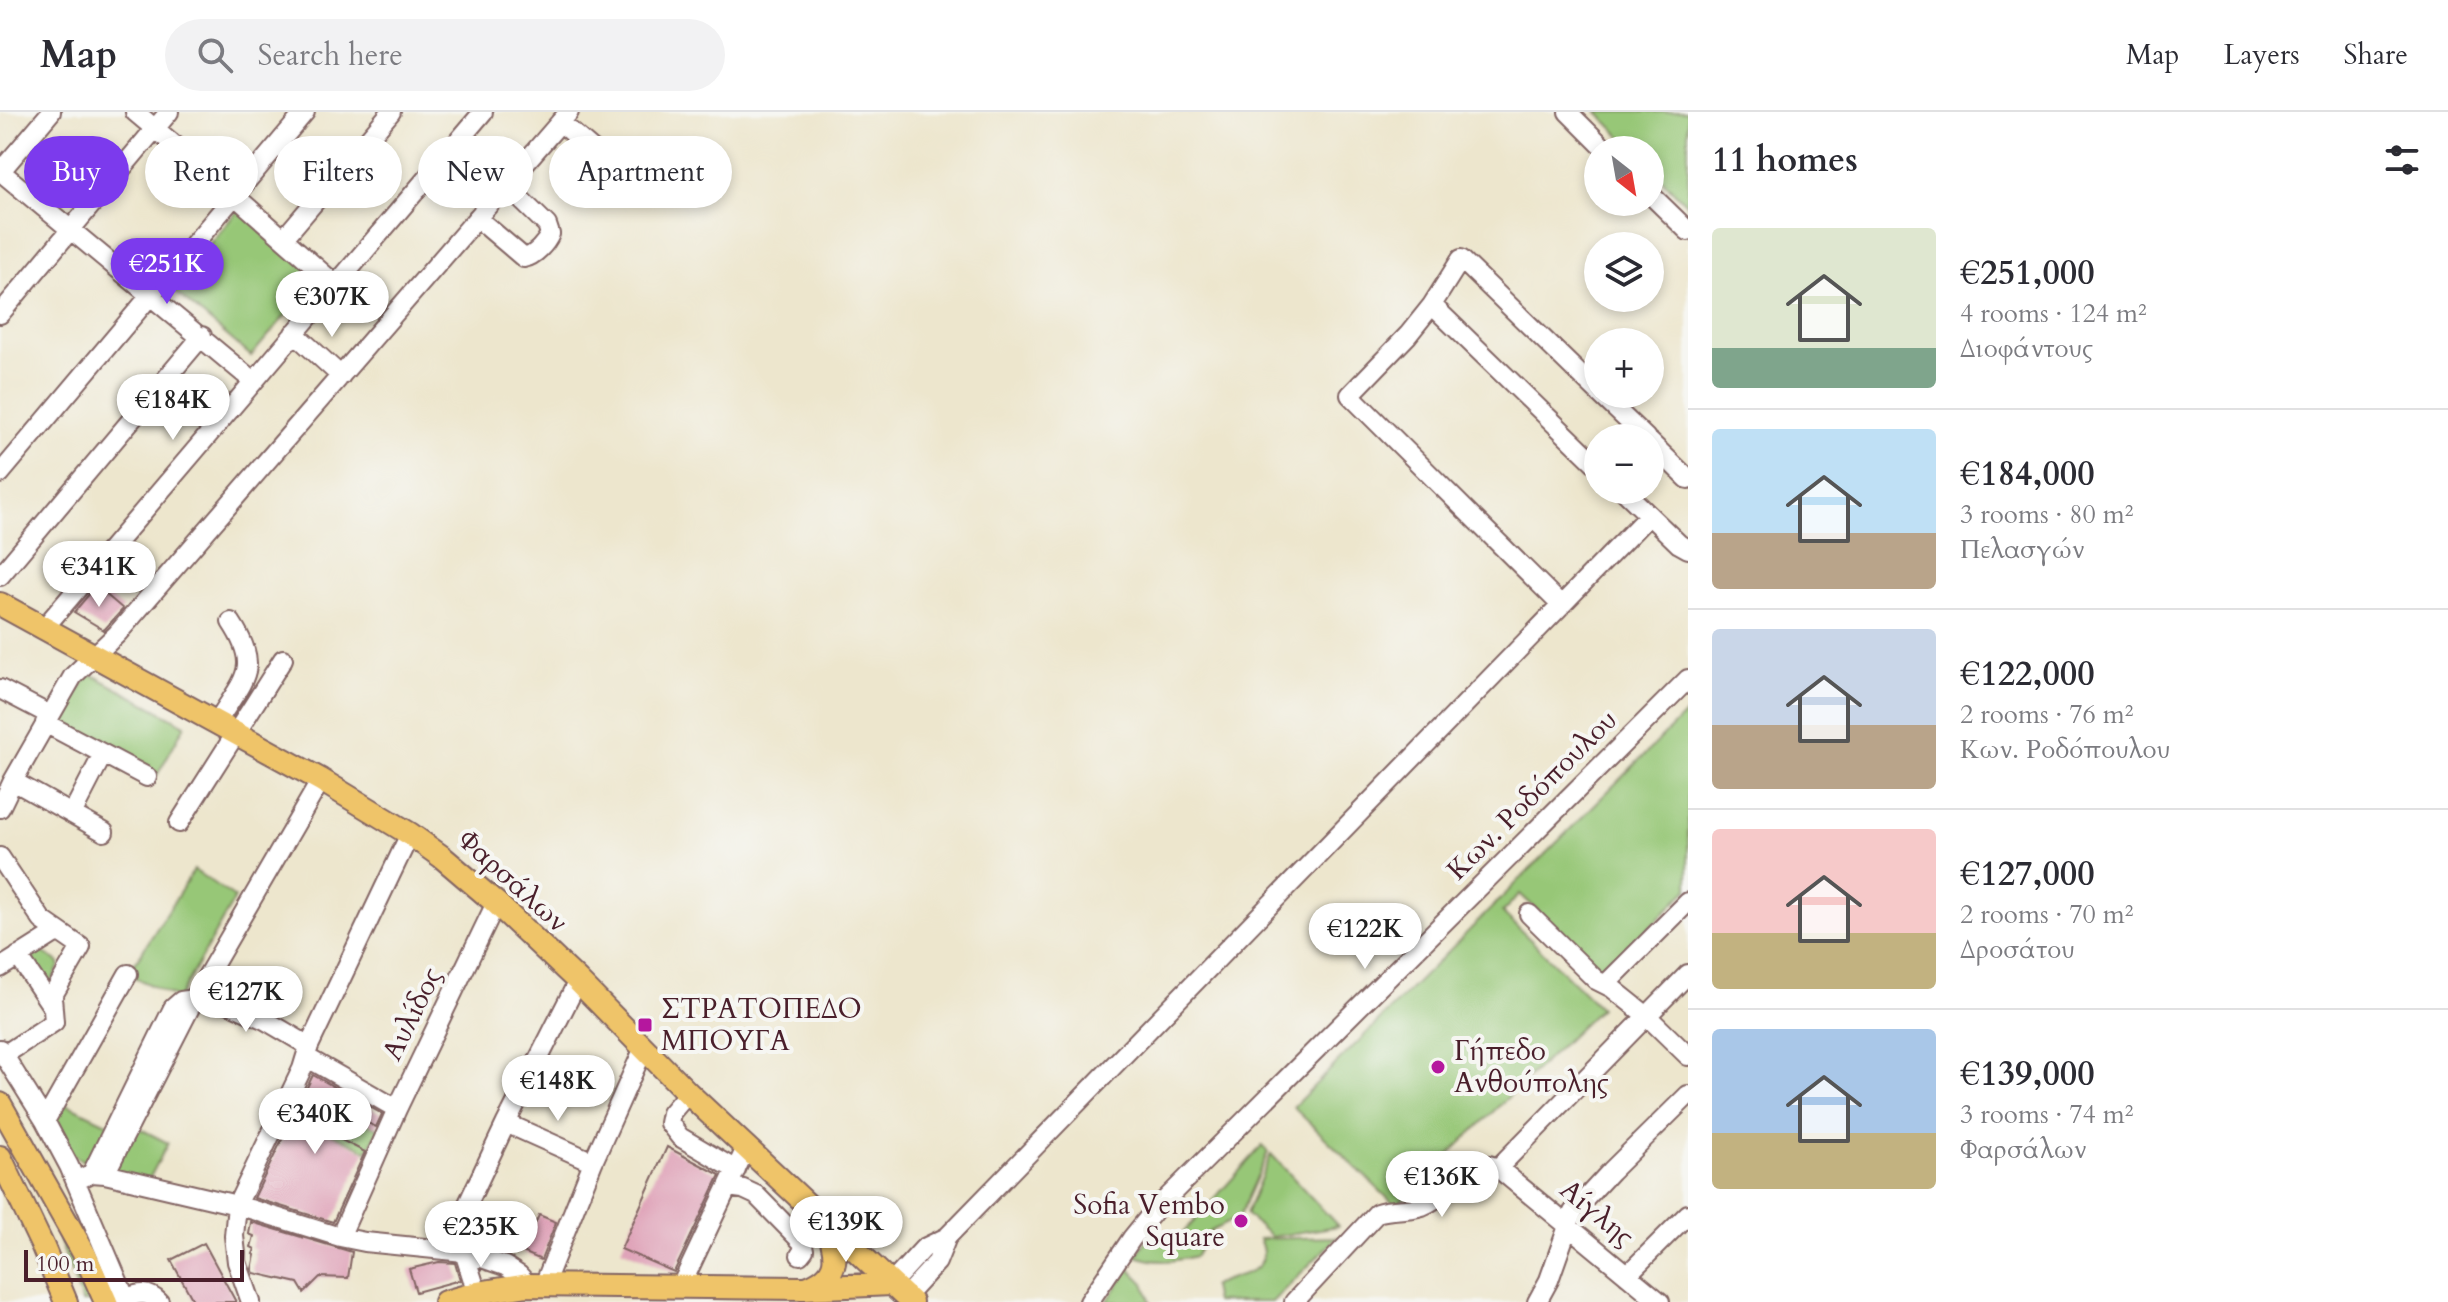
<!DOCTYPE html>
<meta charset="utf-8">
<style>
:root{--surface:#fff;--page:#f2f2f3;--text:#2b2b33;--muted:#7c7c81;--line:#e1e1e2;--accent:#7c3aed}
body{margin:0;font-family:Cardo,serif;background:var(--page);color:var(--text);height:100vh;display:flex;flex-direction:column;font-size:30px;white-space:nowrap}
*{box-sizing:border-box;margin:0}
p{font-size:26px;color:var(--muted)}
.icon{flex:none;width:44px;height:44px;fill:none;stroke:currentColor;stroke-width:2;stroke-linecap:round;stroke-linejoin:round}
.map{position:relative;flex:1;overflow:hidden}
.side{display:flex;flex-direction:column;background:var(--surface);width:760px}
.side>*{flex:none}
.top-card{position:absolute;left:24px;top:24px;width:760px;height:72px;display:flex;gap:16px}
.needle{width:52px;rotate:149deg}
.buttons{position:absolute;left:1584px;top:24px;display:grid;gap:16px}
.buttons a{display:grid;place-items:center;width:80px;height:80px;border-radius:50%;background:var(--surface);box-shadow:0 4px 12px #0003;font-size:40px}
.scale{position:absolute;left:24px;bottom:20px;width:220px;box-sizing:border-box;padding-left:8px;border:4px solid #4a1f2b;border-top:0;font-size:22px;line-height:28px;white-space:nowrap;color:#4a1f2b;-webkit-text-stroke:6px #f6f6f2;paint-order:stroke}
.price{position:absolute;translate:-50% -68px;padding:0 18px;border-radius:28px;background:#fff;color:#222;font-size:26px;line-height:52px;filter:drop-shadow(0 2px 4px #0008)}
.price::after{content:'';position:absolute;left:50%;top:48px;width:24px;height:18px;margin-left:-12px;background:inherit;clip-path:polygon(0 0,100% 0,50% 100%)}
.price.active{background:var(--accent);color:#fff}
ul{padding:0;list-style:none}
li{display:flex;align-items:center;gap:24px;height:200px;padding:0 24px}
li+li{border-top:2px solid var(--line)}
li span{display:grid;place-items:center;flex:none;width:224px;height:160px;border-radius:8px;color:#555}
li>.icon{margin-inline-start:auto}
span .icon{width:96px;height:96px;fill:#fffc;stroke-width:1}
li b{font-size:34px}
h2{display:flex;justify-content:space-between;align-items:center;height:96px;padding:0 24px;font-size:34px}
.chip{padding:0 28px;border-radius:36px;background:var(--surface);box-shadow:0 4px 12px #0003;font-size:28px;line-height:72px}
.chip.active{background:var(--accent);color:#fff}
header{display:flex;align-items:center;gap:48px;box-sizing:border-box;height:112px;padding:0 40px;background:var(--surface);border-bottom:2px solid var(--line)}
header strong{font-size:38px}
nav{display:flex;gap:44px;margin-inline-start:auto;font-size:28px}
.search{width:560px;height:72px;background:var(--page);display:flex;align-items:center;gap:20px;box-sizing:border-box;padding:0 28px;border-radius:44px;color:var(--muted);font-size:30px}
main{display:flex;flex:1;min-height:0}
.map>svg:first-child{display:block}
.green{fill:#97c777;stroke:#707351;stroke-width:2}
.building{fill:#dfa2b8}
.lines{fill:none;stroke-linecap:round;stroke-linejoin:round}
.minor-casing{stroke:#836564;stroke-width:22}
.major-casing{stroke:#836564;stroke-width:26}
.minor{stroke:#fff;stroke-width:18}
.major{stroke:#efc469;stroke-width:22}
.poi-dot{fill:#b5179e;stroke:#f6f6f2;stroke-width:3}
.labels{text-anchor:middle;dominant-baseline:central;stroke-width:8;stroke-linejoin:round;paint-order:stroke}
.street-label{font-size:28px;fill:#4a1f2b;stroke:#f6f6f2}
.poi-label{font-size:28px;fill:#4a1f2b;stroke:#f6f6f2;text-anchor:start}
</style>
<header>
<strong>Map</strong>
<div class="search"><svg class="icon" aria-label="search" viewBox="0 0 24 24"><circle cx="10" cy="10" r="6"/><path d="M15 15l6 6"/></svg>Search here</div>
<nav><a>Map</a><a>Layers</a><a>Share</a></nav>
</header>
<main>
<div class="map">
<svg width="1688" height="1190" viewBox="0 0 1688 1190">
<rect width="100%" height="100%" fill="#f6f6f2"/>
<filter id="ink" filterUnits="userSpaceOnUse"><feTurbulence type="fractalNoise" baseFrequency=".0125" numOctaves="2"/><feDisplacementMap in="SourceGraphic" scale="16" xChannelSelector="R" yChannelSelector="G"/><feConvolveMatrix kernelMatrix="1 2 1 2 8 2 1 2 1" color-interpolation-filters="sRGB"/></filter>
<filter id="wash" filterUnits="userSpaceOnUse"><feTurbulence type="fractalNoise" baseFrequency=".006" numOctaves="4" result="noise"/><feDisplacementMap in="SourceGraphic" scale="32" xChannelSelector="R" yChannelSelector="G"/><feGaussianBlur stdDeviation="1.8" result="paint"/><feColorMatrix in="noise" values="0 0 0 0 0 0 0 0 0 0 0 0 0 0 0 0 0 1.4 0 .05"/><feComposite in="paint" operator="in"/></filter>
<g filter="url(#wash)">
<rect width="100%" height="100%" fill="#ede6cd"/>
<path class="green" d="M1597,0H1688V94L1650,55V38H1634Z
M239,97L319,164L251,244L172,177Z
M89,561L185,613L155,667L59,614Z
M1688,599V777L1604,861L1520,782L1502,800L1600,896L1396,1094L1293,995Z
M194,758L235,786L178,887L128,862Z
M37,837L56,848L60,853L51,871L48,873L29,847Z
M60,989L113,1014L91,1054L66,1038L46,1012Z
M343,1000L379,1016L368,1039L332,1022Z
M127,1010L168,1031L147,1071L99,1060Z
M1262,1034L1268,1040L1241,1101L1237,1106L1209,1120L1196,1144C1175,1149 1158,1152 1136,1144L1153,1118L1176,1129Z
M1271,1042L1338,1114L1271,1125L1246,1102Z
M59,1120L94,1190H82L57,1121Z
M1337,1125L1272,1190H1215L1212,1175C1224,1161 1278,1168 1259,1127Z
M1129,1156L1144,1171L1151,1190H1107Z"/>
<g id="blocks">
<path class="building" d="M96,474L123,497L104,518L74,500Z
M313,963L382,1002L376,1015L333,994L322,1018L365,1040L333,1110L254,1086Z
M667,1035L720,1063L674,1160L621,1137Z
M539,1103L556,1110L541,1148L523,1140Z
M251,1110L352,1140L348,1166L320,1165L304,1181L298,1171L254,1161L252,1157L255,1143L253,1142L255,1137L251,1135L254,1124L249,1122Z
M204,1131L236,1190H194L171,1148Z
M439,1150L455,1151L460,1168L416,1180L409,1157Z"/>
</g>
</g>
<g filter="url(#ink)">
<use href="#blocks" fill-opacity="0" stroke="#836564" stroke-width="2"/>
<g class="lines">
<g class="minor-casing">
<path id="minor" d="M135,0L234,83L336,173
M1568,0L1606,38
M560,10L624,65
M0,59L253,269
M0,60L51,0
M1650,82L1688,119
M477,106L524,146C535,144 546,131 550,122L547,113L506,73
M284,126L391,0
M1432,193L1598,354
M0,202L169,0
M294,221L341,264
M1600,282L1646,326
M1650,330L1688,367
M0,362L305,0
M1623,378L1679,432L1688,437
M0,464L202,224
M1561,493L1350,283L1408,223L1432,193L1461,147L1598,280
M44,516L483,0
M0,577L50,603
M217,610C243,567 262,557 231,510
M45,611L147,665
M13,669L104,720
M0,696L13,669L73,564L117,522L569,0
M72,702L103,642
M179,711L283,547
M0,745L42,808L81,835L52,885L54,910L4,943
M1529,802L1596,868L1612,876L1647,904L1688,944
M18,844L51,893
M0,856L57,820
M1606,872L1688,790
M199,878L265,908L309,934
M0,937L45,1009L69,1054L127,1190
M306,945L397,997
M688,981L671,1001L669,1011L680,1025L736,1058
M45,1009L128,862
M506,1011L593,1050
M1498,1056L1688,862
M92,1061L173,896L181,889L195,887
M105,1062L199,878L321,668
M76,1069L92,1061L105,1062L237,1093L340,1125L365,1130L464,1140L505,1154L519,1163L528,1173
M728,1075L743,1077L756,1083L802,1130L804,1138L800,1143
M340,1125L397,997L496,791
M446,1138L506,1011L578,869
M464,1140L477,1181
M1627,1163L1688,1102
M891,1172L924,1136L947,1125L1649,403
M544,1173L593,1050L644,936
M680,1176L746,1036
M905,1185L937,1150L947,1125
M126,1186C139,1181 148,1179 159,1190
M251,1190L237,1150L234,1124L237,1093L302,957L309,934L410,722
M1089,1190L1132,1126L1154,1099L1688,567
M1294,1190L1377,1101C1391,1096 1407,1099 1422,1094C1446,1085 1463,1058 1489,1053L1498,1056L1660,1190
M1537,1190L1549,1168L1573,1100L1611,1059L1688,983"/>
</g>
<g class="major-casing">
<path id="major" d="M0,492L321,668L410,722L442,745L496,791L578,869L688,981L911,1190
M0,992L85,1143L106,1190
M0,1045L43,1135L66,1190
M806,1176C842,1163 838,1143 826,1111
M445,1190L477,1181L528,1173L804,1176L891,1172"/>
</g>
<use href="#minor" class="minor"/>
<use href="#major" class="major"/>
</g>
</g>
<g class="poi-dot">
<rect x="637" y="905" width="16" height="16" rx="4"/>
<circle cx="1438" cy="955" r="8"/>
<circle cx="1241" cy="1109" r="8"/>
</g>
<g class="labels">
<g class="street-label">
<text transform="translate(1532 683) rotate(-45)">Κων. Ροδόπουλου</text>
<text transform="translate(513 769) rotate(42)">Φαρσάλων</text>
<text transform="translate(412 902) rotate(-64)">Αυλίδος</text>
<text transform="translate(1597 1101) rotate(40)">Αίγλης</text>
</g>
<g class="poi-label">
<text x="661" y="897">ΣΤΡΑΤΟΠΕΔΟ<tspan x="661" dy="32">ΜΠΟΥΓΑ</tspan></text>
<text x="1454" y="939">Γήπεδο<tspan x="1454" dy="32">Ανθούπολης</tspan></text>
<text x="1225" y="1093" text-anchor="end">Sofia Vembo<tspan x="1225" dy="32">Square</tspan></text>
</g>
</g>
</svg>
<div class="buttons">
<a><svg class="needle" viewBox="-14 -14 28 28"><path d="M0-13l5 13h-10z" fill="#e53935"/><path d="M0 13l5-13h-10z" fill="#7c7c81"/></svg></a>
<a><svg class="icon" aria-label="layers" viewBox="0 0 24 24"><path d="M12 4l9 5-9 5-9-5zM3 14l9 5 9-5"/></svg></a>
<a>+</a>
<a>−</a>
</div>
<div class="scale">100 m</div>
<b class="price active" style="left:167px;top:194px">€251K</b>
<b class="price" style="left:332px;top:227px">€307K</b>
<b class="price" style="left:173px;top:330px">€184K</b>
<b class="price" style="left:99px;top:497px">€341K</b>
<b class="price" style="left:1365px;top:859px">€122K</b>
<b class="price" style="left:246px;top:922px">€127K</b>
<b class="price" style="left:558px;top:1011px">€148K</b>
<b class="price" style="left:315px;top:1044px">€340K</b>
<b class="price" style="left:1442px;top:1107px">€136K</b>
<b class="price" style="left:846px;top:1152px">€139K</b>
<b class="price" style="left:481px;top:1157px">€235K</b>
<div class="top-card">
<a class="chip active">Buy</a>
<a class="chip">Rent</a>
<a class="chip">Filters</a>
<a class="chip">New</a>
<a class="chip">Apartment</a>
</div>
</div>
<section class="side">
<h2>11 homes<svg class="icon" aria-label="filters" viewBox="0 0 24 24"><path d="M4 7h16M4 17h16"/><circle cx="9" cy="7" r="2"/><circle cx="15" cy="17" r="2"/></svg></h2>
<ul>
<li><span style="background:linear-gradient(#dfe7d0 75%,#7fa58c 0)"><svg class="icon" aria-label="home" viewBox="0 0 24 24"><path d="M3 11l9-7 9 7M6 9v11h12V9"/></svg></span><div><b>€251,000</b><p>4 rooms · 124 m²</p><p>Διοφάντους</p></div></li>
<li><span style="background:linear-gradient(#bfe0f5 65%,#b9a48a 0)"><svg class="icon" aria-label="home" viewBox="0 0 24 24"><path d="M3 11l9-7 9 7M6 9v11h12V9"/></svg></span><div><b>€184,000</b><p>3 rooms · 80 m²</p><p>Πελασγών</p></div></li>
<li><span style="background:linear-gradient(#c9d6e8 60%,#b9a48a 0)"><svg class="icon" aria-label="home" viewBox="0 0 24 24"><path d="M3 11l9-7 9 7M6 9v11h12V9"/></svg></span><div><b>€122,000</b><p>2 rooms · 76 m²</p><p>Κων. Ροδόπουλου</p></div></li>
<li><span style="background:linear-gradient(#f6c9c9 65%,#c2b280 0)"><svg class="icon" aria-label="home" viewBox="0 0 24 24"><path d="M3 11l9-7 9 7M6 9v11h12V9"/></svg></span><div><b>€127,000</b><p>2 rooms · 70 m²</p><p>Δροσάτου</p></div></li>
<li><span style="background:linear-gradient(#a9c7e8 65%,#c2b280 0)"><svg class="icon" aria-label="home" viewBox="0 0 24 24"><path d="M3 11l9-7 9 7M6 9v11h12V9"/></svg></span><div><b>€139,000</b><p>3 rooms · 74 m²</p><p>Φαρσάλων</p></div></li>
</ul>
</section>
</main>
